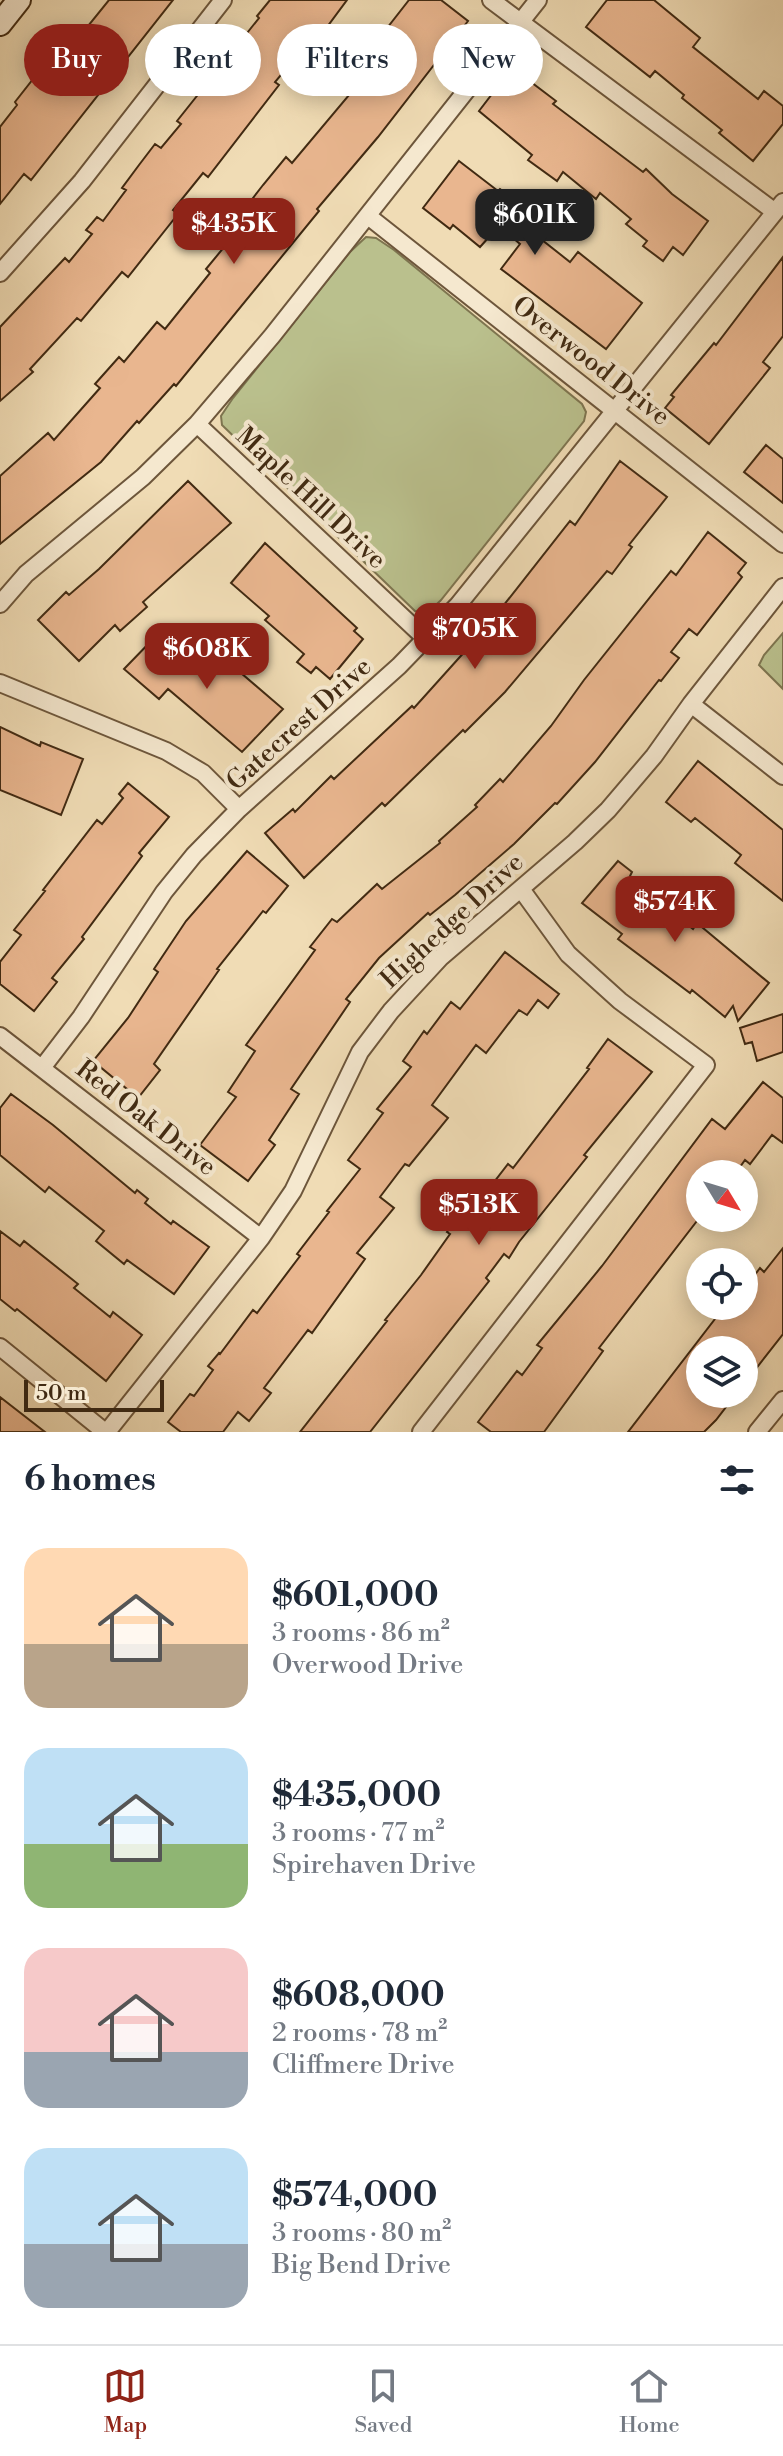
<!DOCTYPE html>
<meta charset="utf-8">
<style>
:root{--surface:#fff;--page:#f6f6f7;--text:#1f2937;--muted:#747a83;--line:#e0e1e3;--accent:#8f2418}
body{margin:0;font-family:"Libre Bodoni",serif;background:var(--page);color:var(--text);height:100vh;display:flex;flex-direction:column;font-size:30px;white-space:nowrap}
*{box-sizing:border-box;margin:0}
p{font-size:26px;color:var(--muted)}
.icon{flex:none;width:44px;height:44px;fill:none;stroke:currentColor;stroke-width:2;stroke-linecap:round;stroke-linejoin:round}
.map{position:relative;height:1432px;overflow:hidden}
.sheet{display:flex;flex-direction:column;background:var(--surface);flex:1}
.sheet>*{flex:none}
.top-card{position:absolute;left:24px;top:24px;width:736px;height:72px;display:flex;gap:16px}
.needle{width:52px;rotate:128deg}
.fabs{position:absolute;left:686px;top:1160px;display:grid;gap:16px}
.fabs a{display:grid;place-items:center;width:72px;height:72px;border-radius:50%;background:var(--surface);box-shadow:0 4px 20px #0003;font-size:40px}
.scale{position:absolute;left:24px;bottom:20px;width:140px;box-sizing:border-box;padding-left:8px;border:4px solid #412a12;border-top:0;font-size:22px;line-height:28px;white-space:nowrap;color:#412a12;-webkit-text-stroke:6px #f5e8cf;paint-order:stroke}
.price{position:absolute;translate:-50% -68px;padding:0 18px;border-radius:16px;background:var(--accent);color:#fff;font-size:26px;line-height:52px;filter:drop-shadow(0 2px 4px #0008)}
.price::after{content:'';position:absolute;left:50%;top:48px;width:24px;height:18px;margin-left:-12px;background:inherit;clip-path:polygon(0 0,100% 0,50% 100%)}
.price.current{background:#222;color:#fff}
ul{padding:0;list-style:none}
li{display:flex;align-items:center;gap:24px;height:200px;padding:0 24px}
li span{display:grid;place-items:center;flex:none;width:224px;height:160px;border-radius:24px;color:#555}
li>.icon{margin-inline-start:auto}
span .icon{width:96px;height:96px;fill:#fffc;stroke-width:1}
li b{font-size:34px}
h2{display:flex;justify-content:space-between;align-items:center;height:96px;padding:0 24px;font-size:34px}
.chip{padding:0 28px;border-radius:36px;background:var(--surface);box-shadow:0 4px 20px #0003;font-size:28px;line-height:72px}
.chip.current{background:var(--accent);color:#fff}
.tab-bar{display:flex;justify-content:space-around;align-items:center;height:112px;border-top:2px solid var(--line);background:var(--surface);font-size:22px;color:var(--muted)}
.tab-bar a{display:grid;justify-items:center;gap:4px}
.tab-bar .current{color:var(--accent)}
.map>svg:first-child{display:block}
.green{fill:#bac08d;stroke:#7e7550;stroke-width:2}
.building{fill:#e9b68f;stroke:#412a12;stroke-width:2}
.lines{fill:none;stroke-linecap:round;stroke-linejoin:round}
.street-casing{stroke:#6d563b;stroke-width:20}
.secondary-casing{stroke:#412a12;stroke-width:26}
.street{stroke:#f5e8cf;stroke-width:16}
.secondary{stroke:#f5e8cf;stroke-width:22}
.labels{text-anchor:middle;dominant-baseline:central;stroke-width:8;stroke-linejoin:round;paint-order:stroke}
.street-label{font-size:26px;fill:#412a12;stroke:#f5e8cf}
</style>
<div class="map">
<svg width="783" height="1432" viewBox="0 0 783 1432">
<rect width="100%" height="100%" fill="#f0dcb5"/>
<filter id="stains"><feTurbulence type="fractalNoise" baseFrequency=".0025" numOctaves="4"/><feColorMatrix values="0 0 0 0 .2 0 0 0 0 .09 0 0 0 0 .02 0 0 0 .5 -.17"/></filter>
<radialGradient id="worn" r=".72"><stop offset=".6" stop-color="#630" stop-opacity="0"/><stop offset="1" stop-color="#630" stop-opacity=".3"/></radialGradient>
<path class="green" d="M366,237L376,238L394,250L582,404L586,412L584,421L441,600C432,609 428,614 415,611L222,425L221,416L233,398L350,252Z
M783,633V689L759,665L764,655Z"/>
<path class="building" d="M109,0H173L31,180L24,174L0,204V127L17,105L15,102L37,74L40,77L70,37L76,41Z
M270,0H347L324,31L320,28L275,82L279,85L208,177L203,173L173,210L178,214L128,277L122,272L81,321L77,318L30,369L33,372L0,401V327L65,258L69,262L92,234L86,230L97,217L103,221L126,190L122,188L139,165L155,144L161,148L181,124L177,121L259,18L257,16Z
M409,0H441L468,21L378,137L317,209L319,211L176,386L174,384L139,423L137,421L101,462L0,544V476L48,433L54,440L100,388L95,384L119,357L124,362L157,322L165,329L210,273L206,269L239,229L233,224L263,185L286,157L292,163L376,63L366,55Z
M607,0H654L700,38L693,47L758,99L764,91L783,106V124L753,161L719,133L722,130L682,98L684,95L655,71L650,77L586,27Z
M522,69L534,78L531,82L556,101L553,104L643,172L646,169L672,194L708,221L683,255L673,247L663,261L643,246L647,241L626,224L631,219L600,193L596,199L563,172L557,181L528,160L532,155L479,111L499,85L505,90Z
M459,161L498,191L500,189L527,210L518,221L570,262L578,252L642,303L606,349L501,269L520,244L499,226L480,247L453,225L450,229L423,208Z
M783,257V336L763,362L770,368L709,444L665,408L674,397L671,395L714,343L716,345Z
M766,445L783,459V503L744,472Z
M620,461L667,497L629,545L632,547L612,574L607,571L505,692L465,732L463,730L385,806L382,803L304,878L265,833L293,809L295,812L331,776L334,779L412,706L414,708L485,629L570,521L575,525Z
M188,481L231,523L143,602L147,607L120,631L115,625L79,661L38,620L66,592L69,595L99,569Z
M708,532L746,563L738,573L742,577L697,635L689,629L671,652L679,658L661,681L659,680L595,762L557,804L555,803L514,844L455,895L430,915L428,913L379,958L346,999L350,1002L291,1089L299,1094L269,1140L275,1145L248,1181L200,1145L236,1097L228,1092L255,1051L246,1045L315,950L310,947L332,919L337,922L377,884L382,889L440,843L439,841L477,807L475,805L500,779L503,782L551,726L584,680L671,571L676,575Z
M265,543L357,628L354,631L363,639L330,679L316,667L311,673L297,662L304,654L265,620L269,616L231,583Z
M158,634L194,672L213,649L283,709L242,752L168,689L159,699L124,669Z
M0,727L40,746L41,742L83,759L61,815L0,790Z
M698,761L783,830V901L735,863L741,855L695,818L691,822L666,802Z
M128,783L169,817L139,853L142,856L82,937L84,939L52,978L57,982L34,1011L0,984V962L21,935L14,930L45,891L43,890L97,820L102,824L123,798L119,794Z
M247,851L288,886L266,913L263,911L217,969L219,970L154,1064L160,1070L138,1098L93,1061L128,1018L158,972L154,969L186,921Z
M618,861L632,872L630,876L641,886L693,929L697,923L769,983L738,1021L733,1006L725,1017L692,990L690,993L618,939L622,934L582,903Z
M505,952L559,994L548,1008L538,1000L527,1015L519,1010L486,1053L476,1045L432,1105L448,1118L409,1166L405,1164L380,1197L394,1208L357,1253L365,1259L312,1333L308,1330L264,1388L271,1393L249,1421L238,1412L223,1432H181L168,1422L190,1394L194,1396L213,1370L208,1366L219,1353L220,1354L253,1310L257,1313L300,1256L297,1254L329,1212L327,1211L360,1169L348,1160L383,1113L377,1109L411,1067L403,1061L424,1031L427,1034L451,1002L460,1009Z
M783,1014V1052L757,1061L752,1042L745,1044L740,1028Z
M608,1039L652,1072L584,1155L587,1157L519,1242L509,1258L504,1254L486,1278L489,1281L370,1432H300L387,1321L385,1320L421,1275L450,1234L447,1232L468,1204L474,1208L508,1164L513,1168L589,1069L587,1068Z
M763,1082L783,1098V1143L772,1135L750,1164L745,1160L735,1174H700V1217L599,1348L603,1351L544,1432H491L478,1422L517,1371L522,1375L542,1348L537,1345L602,1266L712,1119L725,1129Z
M11,1094L53,1125L135,1193L137,1190L148,1199L145,1203L171,1224L173,1221L209,1247L174,1294L127,1260L124,1264L96,1241L104,1231L49,1187L45,1192L0,1155V1108Z
M0,1231L20,1246L24,1241L78,1284L74,1288L110,1317L113,1312L142,1335L106,1381L17,1309L15,1311L0,1299Z
M783,1248V1334L744,1384V1350H700V1394H736L716,1420L704,1432H628L725,1306H744V1289L760,1268L764,1272Z
M0,1397L45,1432H0Z"/>
<g class="lines">
<g class="street-casing">
<path id="street" d="M491,0L775,212
M368,216L783,544
M0,273L82,181L223,0
M197,424L426,639
M0,604L26,574L143,477L197,424L272,336L538,0
M0,683L166,751L203,773L239,809
M691,704L783,776
M0,1036L261,1238
M42,1068L81,1017L164,892L194,855L239,809L399,666L458,605L783,202
M0,1347L105,1432
M107,1432L261,1238L293,1191L360,1052L391,1011L440,958L575,842L608,810L654,756L691,704L783,587
M421,1432L706,1065L620,1001L568,954L521,889
M757,1432L783,1400"/>
</g>
<g class="secondary-casing">
<path id="secondary" d="M0,24L19,0"/>
</g>
<use href="#street" class="street"/>
<use href="#secondary" class="secondary"/>
</g>
<g class="labels">
<g class="street-label">
<text transform="translate(591 361) rotate(38)">Overwood Drive</text>
<text transform="translate(311 498) rotate(43)">Maple Hill Drive</text>
<text transform="translate(299 724) rotate(-42)">Gatecrest Drive</text>
<text transform="translate(452 921) rotate(-43)">Highedge Drive</text>
<text transform="translate(146 1118) rotate(38)">Red Oak Drive</text>
</g>
</g>
<rect width="100%" height="100%" filter="url(#stains)"/>
<rect width="100%" height="100%" fill="url(#worn)"/>
</svg>
<div class="fabs">
<a><svg class="needle" viewBox="-14 -14 28 28"><path d="M0-13l5 13h-10z" fill="#e53935"/><path d="M0 13l5-13h-10z" fill="#747a83"/></svg></a>
<a><svg class="icon" aria-label="locate" viewBox="0 0 24 24"><circle cx="12" cy="12" r="6"/><path d="M12 2v4M12 18v4M2 12h4M18 12h4"/></svg></a>
<a><svg class="icon" aria-label="layers" viewBox="0 0 24 24"><path d="M12 4l9 5-9 5-9-5zM3 14l9 5 9-5"/></svg></a>
</div>
<div class="scale">50 m</div>
<b class="price current" style="left:535px;top:257px">$601K</b>
<b class="price" style="left:234px;top:266px">$435K</b>
<b class="price" style="left:475px;top:671px">$705K</b>
<b class="price" style="left:207px;top:691px">$608K</b>
<b class="price" style="left:675px;top:944px">$574K</b>
<b class="price" style="left:479px;top:1247px">$513K</b>
<div class="top-card">
<a class="chip current">Buy</a>
<a class="chip">Rent</a>
<a class="chip">Filters</a>
<a class="chip">New</a>
</div>
</div>
<section class="sheet">
<h2>6 homes<svg class="icon" aria-label="filters" viewBox="0 0 24 24"><path d="M4 7h16M4 17h16"/><circle cx="9" cy="7" r="2"/><circle cx="15" cy="17" r="2"/></svg></h2>
<ul>
<li><span style="background:linear-gradient(#ffd9b3 60%,#b9a48a 0)"><svg class="icon" aria-label="home" viewBox="0 0 24 24"><path d="M3 11l9-7 9 7M6 9v11h12V9"/></svg></span><div><b>$601,000</b><p>3 rooms · 86 m²</p><p>Overwood Drive</p></div></li>
<li><span style="background:linear-gradient(#bfe0f5 60%,#8fb573 0)"><svg class="icon" aria-label="home" viewBox="0 0 24 24"><path d="M3 11l9-7 9 7M6 9v11h12V9"/></svg></span><div><b>$435,000</b><p>3 rooms · 77 m²</p><p>Spirehaven Drive</p></div></li>
<li><span style="background:linear-gradient(#f6c9c9 65%,#9aa5b1 0)"><svg class="icon" aria-label="home" viewBox="0 0 24 24"><path d="M3 11l9-7 9 7M6 9v11h12V9"/></svg></span><div><b>$608,000</b><p>2 rooms · 78 m²</p><p>Cliffmere Drive</p></div></li>
<li><span style="background:linear-gradient(#bfe0f5 60%,#9aa5b1 0)"><svg class="icon" aria-label="home" viewBox="0 0 24 24"><path d="M3 11l9-7 9 7M6 9v11h12V9"/></svg></span><div><b>$574,000</b><p>3 rooms · 80 m²</p><p>Big Bend Drive</p></div></li>
</ul>
</section>
<nav class="tab-bar">
<a class="current"><svg class="icon" aria-label="map" viewBox="0 0 24 24"><path d="M3 6l6-2 6 2 6-2v14l-6 2-6-2-6 2zM9 4v14M15 6v14"/></svg>Map</a>
<a><svg class="icon" aria-label="saved" viewBox="0 0 24 24"><path d="M7 4h10v16l-5-4-5 4z"/></svg>Saved</a>
<a><svg class="icon" aria-label="home" viewBox="0 0 24 24"><path d="M3 11l9-7 9 7M6 9v11h12V9"/></svg>Home</a>
</nav>
